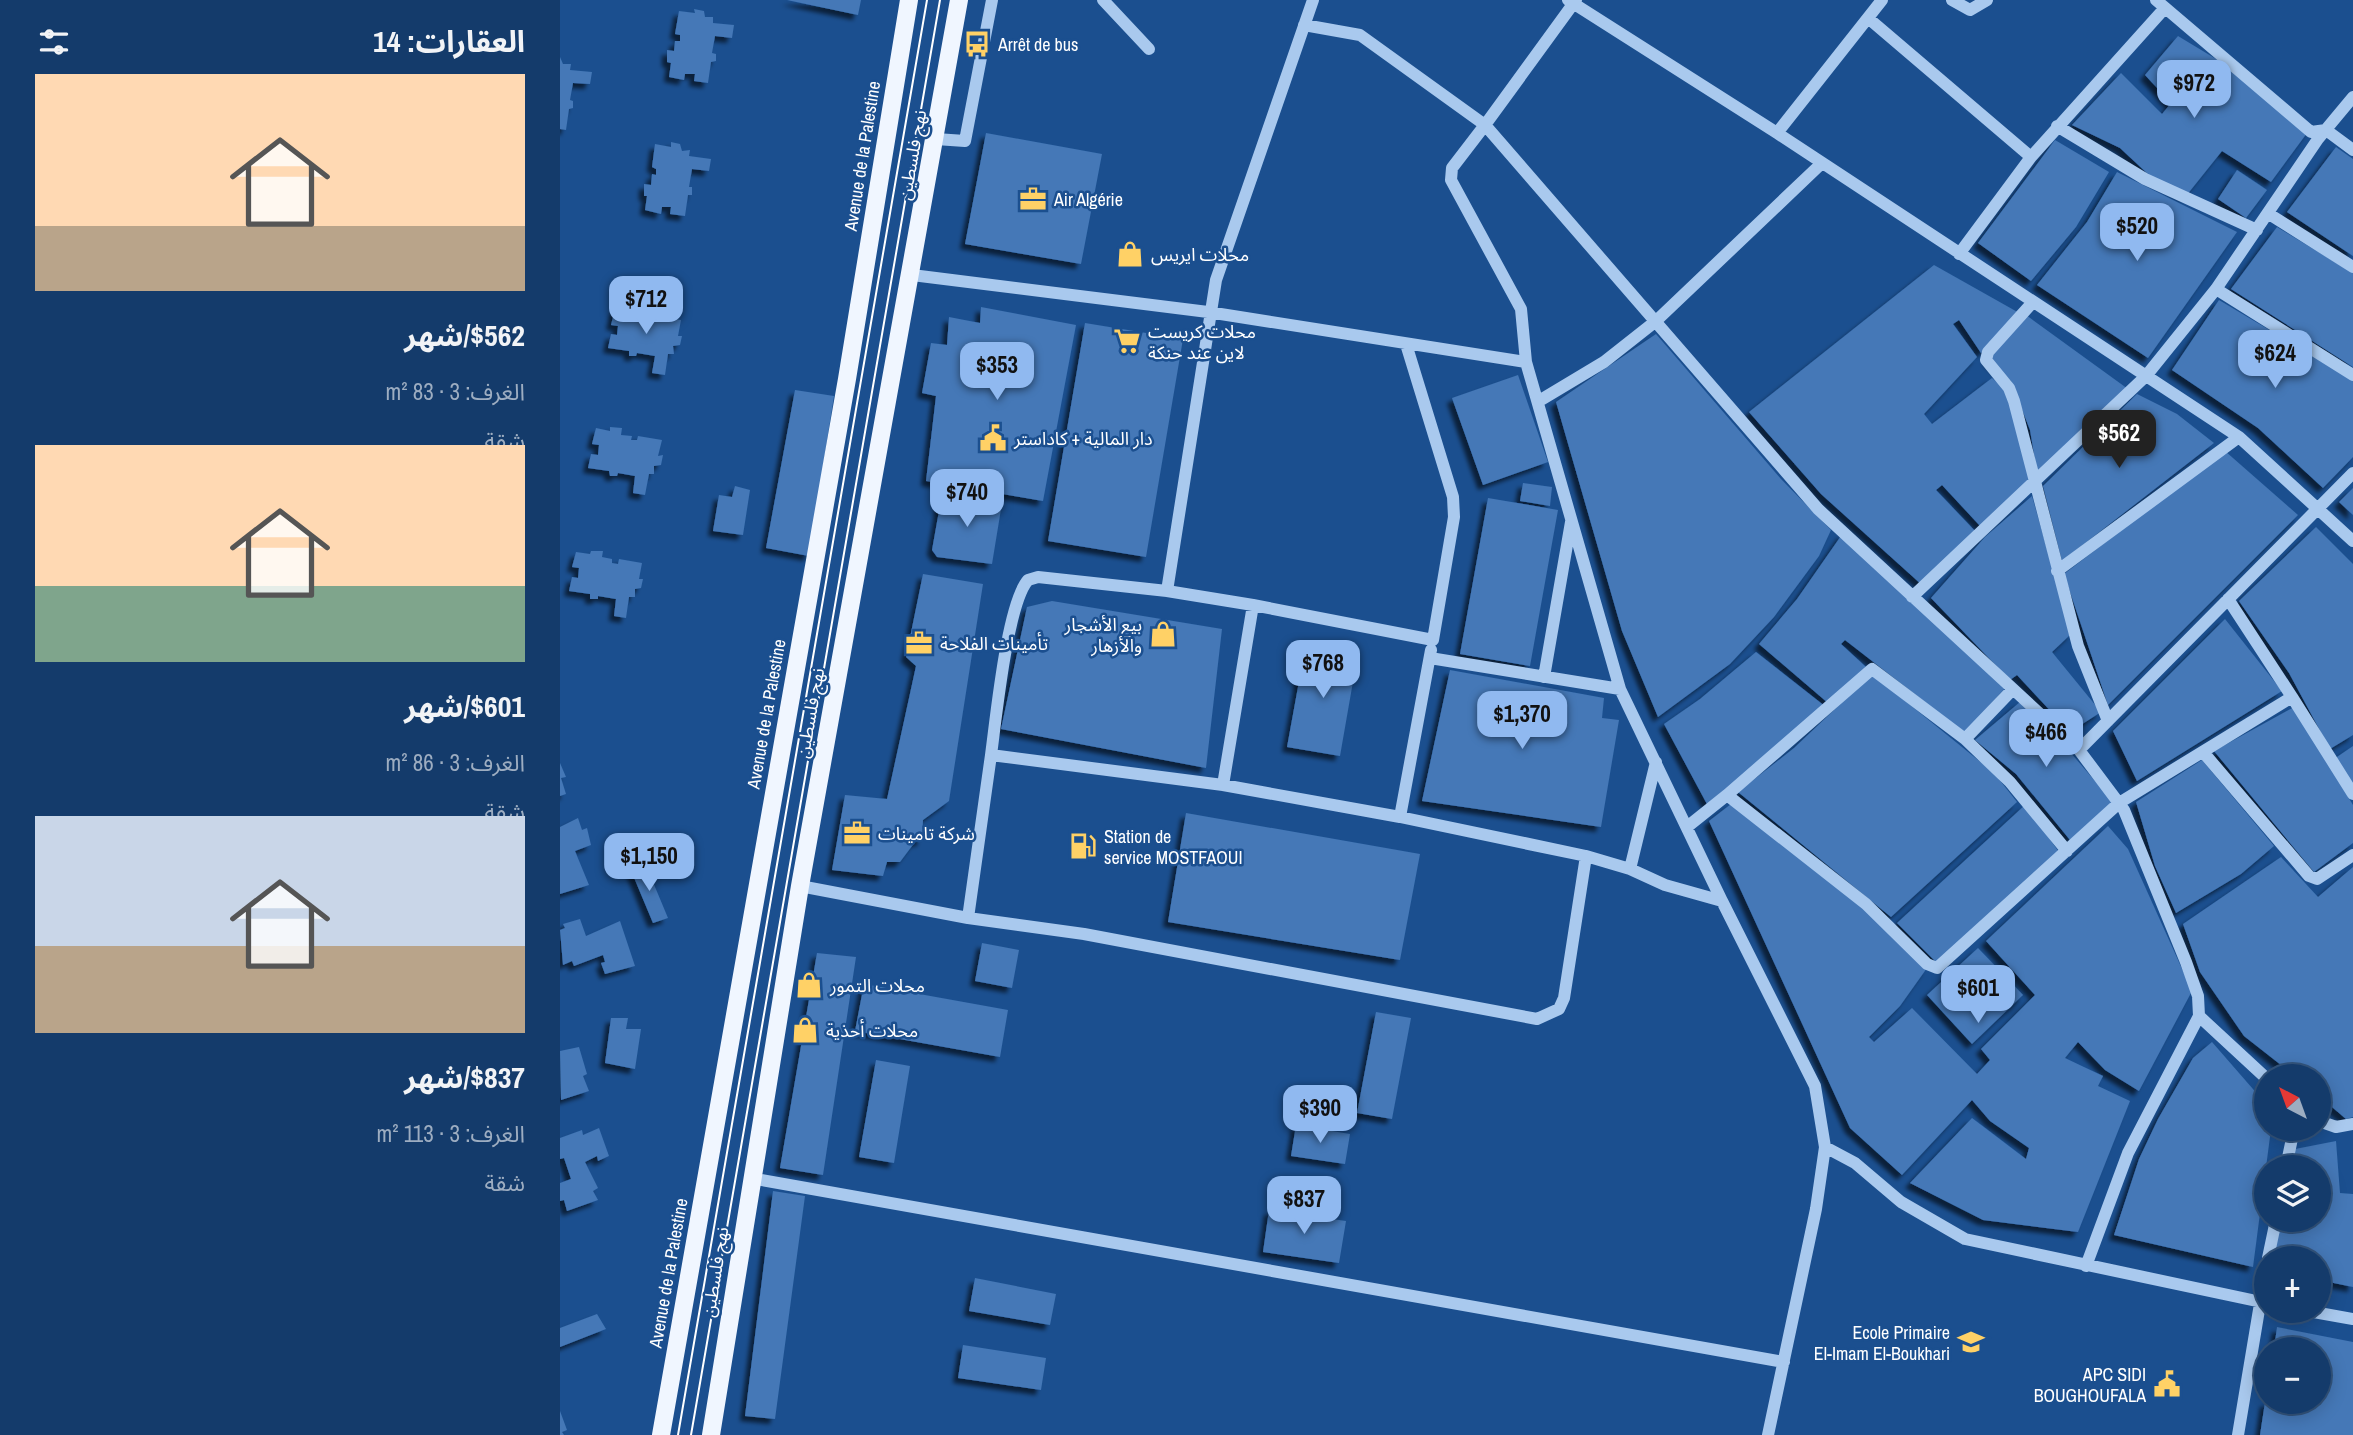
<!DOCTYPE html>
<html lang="ar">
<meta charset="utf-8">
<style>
:root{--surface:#143b6b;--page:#1d4271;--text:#f1f3f6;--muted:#9dadc1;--line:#33557e;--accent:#90b9f0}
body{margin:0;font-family:"Archivo Narrow","Noto Sans Arabic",sans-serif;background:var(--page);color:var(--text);direction:rtl;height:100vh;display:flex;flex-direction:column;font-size:26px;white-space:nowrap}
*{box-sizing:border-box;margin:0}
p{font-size:23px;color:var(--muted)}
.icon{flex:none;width:38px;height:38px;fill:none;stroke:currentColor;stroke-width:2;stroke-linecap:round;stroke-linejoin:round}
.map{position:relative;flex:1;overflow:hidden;direction:ltr}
.drawer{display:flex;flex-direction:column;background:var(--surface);width:560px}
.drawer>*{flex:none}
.needle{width:46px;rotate:319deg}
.buttons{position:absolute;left:1694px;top:1064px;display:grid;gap:14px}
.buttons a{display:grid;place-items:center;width:77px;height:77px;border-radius:50%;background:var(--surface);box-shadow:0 4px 18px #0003,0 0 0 2px var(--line);font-size:35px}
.price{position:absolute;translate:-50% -60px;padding:0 16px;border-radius:14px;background:var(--accent);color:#111;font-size:23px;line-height:46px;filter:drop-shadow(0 2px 4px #0008)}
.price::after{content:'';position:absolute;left:50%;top:42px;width:21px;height:16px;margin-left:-10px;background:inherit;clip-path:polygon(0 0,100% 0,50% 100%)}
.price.current{background:#222;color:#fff}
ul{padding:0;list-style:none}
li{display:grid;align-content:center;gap:14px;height:371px;padding:0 35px}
li span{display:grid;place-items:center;height:217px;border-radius:0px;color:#555}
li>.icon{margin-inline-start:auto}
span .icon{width:126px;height:126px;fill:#fffc;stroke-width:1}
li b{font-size:30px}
h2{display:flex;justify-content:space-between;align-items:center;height:84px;padding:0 35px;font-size:30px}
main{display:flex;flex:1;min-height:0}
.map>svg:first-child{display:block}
.building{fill:#4478b7;filter:url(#shadow)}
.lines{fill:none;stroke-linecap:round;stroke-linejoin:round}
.minor{stroke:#a9c9ee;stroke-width:12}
.major{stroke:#f0f6ff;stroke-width:18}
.tram{stroke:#fff;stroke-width:2}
.labels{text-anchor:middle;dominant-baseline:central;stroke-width:5;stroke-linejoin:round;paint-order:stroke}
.poi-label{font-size:18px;fill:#fff;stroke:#1b4f8f;text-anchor:start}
.street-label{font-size:18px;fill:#fff;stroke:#1b4f8f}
</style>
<main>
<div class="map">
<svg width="1793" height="1435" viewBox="0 0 1793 1435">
<defs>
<filter id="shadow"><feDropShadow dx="-5" dy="5" stdDeviation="2" flood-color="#0009"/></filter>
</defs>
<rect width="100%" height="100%" fill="#1b4f8f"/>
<path class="building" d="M227,0H301L298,15Z
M134,9L144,11L145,17H153V23L174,25L172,38L155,36L152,53L156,54V61L151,62L148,83L134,81L135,74H125L124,80L109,77L111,63L107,62V50L114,51L115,41H120V35L115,34L119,11L135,13Z
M1618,36L1666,65L1750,129L1711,182L1662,151L1626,196L1589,175L1560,148L1512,125L1561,73L1602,114L1611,103L1585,75Z
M0,57L3,64H11L10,70L32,72L30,84L13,83L10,100L13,101V108L9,109L6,130L0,129Z
M426,133L542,154L521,264L405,244Z
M1495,140L1549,172L1516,227L1471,281L1418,243Z
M111,142L120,144L122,151L130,150L129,156L151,159L149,171L132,169L129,187H132V195H128L125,216L110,214L111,207H102L101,214L85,210L87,196H84V184L91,185L92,174L96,175V169L92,167L95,144L111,147Z
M1776,147L1793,159V256L1727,212Z
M1677,170L1707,190L1686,218L1658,199Z
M1557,172L1677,232L1588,358L1477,285L1527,222Z
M1717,227L1793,273V367L1671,289Z
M1374,265L1461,314L1421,353L1399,320L1393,324L1417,357L1364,414L1372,424L1432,378L1447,391L1471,480L1421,527L1382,485L1376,490L1416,532L1362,585L1261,494L1189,412Z
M1659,300L1793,380V457L1763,488L1698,428L1612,370Z
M421,307L516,325L483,501L366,481L376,396L362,393L371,343L387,345L389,317L420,323Z
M69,308H82L80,315L91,316L90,320L96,321L98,316L121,320L118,336H122L120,345L113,346L114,354H108L105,375L92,373L95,356L77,353L76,356H69V351L48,348L51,334L57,335L58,326L51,325L55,309L69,311Z
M1466,315L1568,389L1477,472L1470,430L1451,381L1428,359Z
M525,323L623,339L586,557L488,541Z
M1096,334L1221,479L1271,530L1259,556L1214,617L1170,664L1098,717L1062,631L996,402Z
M958,375L988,462L923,485L892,398Z
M235,390L274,396L249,556L206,548Z
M1577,394L1617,414L1654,443L1502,561L1483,486Z
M50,427L62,428L61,435L72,436L71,440H77L78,436L102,440L98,456L103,455L101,465L94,466V474H89L85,495L73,493L75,476L58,473L57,476H50L49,471L28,468L31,454L38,455L39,445L32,444L36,428L50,431Z
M1665,451L1738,515L1548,705L1504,574Z
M963,483L992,487L990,506L960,501Z
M175,486L190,490L183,535L153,531L159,495L172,497Z
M1793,488V515L1779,502Z
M382,494L442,503L432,564L377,557L372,550Z
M1472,496L1511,634L1492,652L1541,712L1510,732L1457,675L1450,680L1371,598L1425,537Z
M928,498L998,510L970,666L900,654Z
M1756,527L1793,564V735L1770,749L1729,673L1679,601Z
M1283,533L1445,688L1405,733L1285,640L1281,644L1306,667L1268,703L1199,644L1237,599Z
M31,551H43L42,557L52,559V563L58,564L59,559L82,563L79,579H83L81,588L75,589V597H69L66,618L54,616L56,599L38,596V599H30V594L9,591L12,577L18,578L19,568L12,567L16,552L30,554Z
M363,574L423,584L389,801L363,820L362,841L355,842L340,862H327L323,876L272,870L285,795L327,799L356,666L346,657Z
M492,601L662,629L646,768L441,729L467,607Z
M1665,619L1722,691L1577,781L1553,731Z
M746,643L798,653L780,756L727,747Z
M1196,652L1266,707L1148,806L1104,724L1140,699Z
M890,670L1044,698L1042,718L1059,720L1041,827L862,801Z
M1312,674L1434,773L1457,802L1331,917L1178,792L1234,748Z
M1460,702L1498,738L1553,802L1510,840L1456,774L1415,740Z
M1734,707L1793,805V843L1754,872L1654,751Z
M1793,746V789L1774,759Z
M1642,760L1714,846L1681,874L1616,913L1595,866L1576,802Z
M0,763L6,777L1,778L6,794L0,796Z
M1171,804L1310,912L1367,968L1340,1006L1309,1037L1314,1042L1352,1008L1417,1074L1430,1060L1421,1049L1475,995L1426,941L1548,826L1568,849L1632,991L1579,1091L1545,1070L1518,1042L1505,1058L1543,1076L1538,1086L1570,1101L1518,1232L1423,1220L1350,1183L1412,1118L1466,1159L1469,1148L1430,1121L1412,1100L1342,1175L1290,1128L1149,821Z
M1465,805L1499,852L1376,962L1337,923Z
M626,813L860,854L840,960L608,922Z
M18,818L22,830L27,828L31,845L15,851L29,885L0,894V827Z
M1721,857L1758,897L1793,867V1117L1786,1119L1759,1096V1076H1735L1684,1036L1640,972L1623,924Z
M85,863L108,918L93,923L70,868Z
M20,919L26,936L60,921L75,966L45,974L41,963L45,962L43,955L14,966L12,961L3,965L0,930L5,928L3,924Z
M422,943L459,950L452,988L415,981Z
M1418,948L1463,995L1412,1044L1367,995Z
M257,953L296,957L263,1175L220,1168Z
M304,984L448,1010L440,1057L295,1031Z
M816,1012L851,1018L832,1119L797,1113Z
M51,1018H68L66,1029H81L75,1069L45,1063Z
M1652,1042L1706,1104V1129H1711L1693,1267L1554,1235L1579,1159L1598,1119L1633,1058Z
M19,1047L27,1074L23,1076L29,1091L1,1100L0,1051Z
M316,1060L350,1066L334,1163L299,1157Z
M736,1125L790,1134L785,1164L731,1156Z
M39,1128L49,1156L38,1161L37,1156L25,1162L38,1188L33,1191L38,1200L7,1211L4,1200L0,1201V1183L11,1179L4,1158L0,1159V1138L22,1130L23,1135Z
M1776,1141L1780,1193L1793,1194V1287L1759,1280V1258H1714L1720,1220H1759V1167H1727L1730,1150Z
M213,1191L245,1196L215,1419L185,1416Z
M709,1210L786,1221L779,1263L703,1252Z
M415,1278L496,1294L490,1325L409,1311Z
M37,1314L46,1329L0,1347V1328Z
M1717,1327L1793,1342V1435H1700L1705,1402H1759V1349H1714Z
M403,1345L486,1358L481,1390L398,1378Z
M0,1411L7,1430L2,1432L4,1435H0Z"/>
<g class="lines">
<path class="minor" d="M543,0L589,49
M753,0L656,280L607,591L693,605L663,785L840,817L1026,856L1070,869L1105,885L1162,901L1255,1086L1265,1147L1256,1209L1208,1435
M1008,0L1217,133L1679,437L1793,541
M1016,0L925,125L1258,509L1519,750
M1392,0L1410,10L1427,0
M1596,0L1751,132L1766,130L1793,150
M1308,18L1471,157
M744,25L800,35L925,125L892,168L891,180L961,309L966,362
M1497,126L1585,179L1697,230
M1217,133L1322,0
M376,139L405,141L432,0
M1709,214L1793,267
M1399,254L1471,157L1604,9
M352,275L648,312L966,362L1060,689L1162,901
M1656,289L1793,375
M1473,302L1428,352L1426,360L1449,388L1454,401L1518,646L1548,721
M979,401L1044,362L1096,321L1262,163
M1497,571L1679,437
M607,591L478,577L468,580C447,604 436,719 431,755L663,785
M1352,597L1586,376L1656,289L1758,139L1793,97
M693,605L873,640L894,517L893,497L846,344
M870,658L1060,689
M984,677L1011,522
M1453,689L1405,739L1450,782L1507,851
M1732,697L1793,794
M1643,752L1749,876L1757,879L1793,855
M1167,795L1312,669L1405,739
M840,817L871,650
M1127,827L1167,795L1306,904L1367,964L1377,968L1559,803L1732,697L1668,599
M1070,869L1096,762
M240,886L408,918L431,755
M408,918L524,934L977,1019L999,1009L1004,998L1026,856
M1639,1016L1706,1078
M1759,1121L1776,1127L1793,1124
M1265,1147L1295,1163L1341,1202L1405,1239L1706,1303
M1726,1167L1734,1129
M190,1178L1224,1362
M1708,1258L1716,1220
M1526,1266L1568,1153L1639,1016L1638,996L1626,962L1564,810L1519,750L1793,473
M1748,1311L1793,1319
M1678,1435L1706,1268"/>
<path class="major" d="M101,1435L287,379L349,0
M151,1435L240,886L399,0"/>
<path class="tram" d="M118,1435L367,0
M131,1435L380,0"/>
</g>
<defs>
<g id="bus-bare" transform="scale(2.1)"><path d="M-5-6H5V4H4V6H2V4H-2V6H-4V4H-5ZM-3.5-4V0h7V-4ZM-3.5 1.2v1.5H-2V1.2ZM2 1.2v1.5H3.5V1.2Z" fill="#ffd166" stroke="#1b4f8f" stroke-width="2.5" paint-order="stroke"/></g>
<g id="office-bare" transform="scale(2.1)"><path d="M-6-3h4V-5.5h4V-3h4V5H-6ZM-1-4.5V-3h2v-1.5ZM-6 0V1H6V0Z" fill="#ffd166" stroke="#1b4f8f" stroke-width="2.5" paint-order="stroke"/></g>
<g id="shop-bare" transform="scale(2.1)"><path d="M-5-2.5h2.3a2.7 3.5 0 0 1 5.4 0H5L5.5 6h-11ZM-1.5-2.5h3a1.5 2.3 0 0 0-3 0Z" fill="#ffd166" stroke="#1b4f8f" stroke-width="2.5" paint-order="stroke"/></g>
<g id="supermarket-bare" transform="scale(2.1)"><path d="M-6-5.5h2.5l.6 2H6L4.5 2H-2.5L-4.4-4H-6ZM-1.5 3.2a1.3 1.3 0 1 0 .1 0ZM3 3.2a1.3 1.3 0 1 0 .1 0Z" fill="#ffd166" stroke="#1b4f8f" stroke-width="2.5" paint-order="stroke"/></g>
<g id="civic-bare" transform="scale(2.1)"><path d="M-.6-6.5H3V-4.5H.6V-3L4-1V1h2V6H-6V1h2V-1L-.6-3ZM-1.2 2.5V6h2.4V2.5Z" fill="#ffd166" stroke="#1b4f8f" stroke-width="2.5" paint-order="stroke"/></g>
<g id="fuel-bare" transform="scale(2.1)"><path d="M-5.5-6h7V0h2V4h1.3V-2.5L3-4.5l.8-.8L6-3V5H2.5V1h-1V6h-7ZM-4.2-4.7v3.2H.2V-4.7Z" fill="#ffd166" stroke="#1b4f8f" stroke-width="2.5" paint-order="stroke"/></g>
<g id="school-bare" transform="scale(2.1)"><path d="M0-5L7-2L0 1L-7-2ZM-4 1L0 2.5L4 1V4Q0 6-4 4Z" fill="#ffd166" stroke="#1b4f8f" stroke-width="2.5" paint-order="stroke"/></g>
</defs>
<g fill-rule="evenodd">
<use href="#bus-bare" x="417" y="44"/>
<use href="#office-bare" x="473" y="199"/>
<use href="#shop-bare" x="570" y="254"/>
<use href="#supermarket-bare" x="567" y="341"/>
<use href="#civic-bare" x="433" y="438"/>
<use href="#shop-bare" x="603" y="634"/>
<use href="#office-bare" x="359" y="643"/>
<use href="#office-bare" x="297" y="833"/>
<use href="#fuel-bare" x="523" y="846"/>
<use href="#shop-bare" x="249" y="985"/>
<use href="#shop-bare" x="245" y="1030"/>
<use href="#school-bare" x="1411" y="1342"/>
<use href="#civic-bare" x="1607" y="1384"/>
</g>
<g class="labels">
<g class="poi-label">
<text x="438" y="44">Arrêt de bus</text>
<text x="494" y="199">Air Algérie</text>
<text x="591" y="254">محلات ايريس</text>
<text x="588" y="331">محلات كريست<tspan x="588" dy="21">لاين عند حنكة</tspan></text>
<text x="454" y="438">دار المالية + كاداستر</text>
<text x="582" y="624" text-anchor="end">بيع الأشجار<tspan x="582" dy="21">والأزهار</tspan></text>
<text x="380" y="643">تأمينات الفلاحة</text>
<text x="318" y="833">شركة تامينات</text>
<text x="544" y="836">Station de<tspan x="544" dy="21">service MOSTFAOUI</tspan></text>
<text x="270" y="985">محلات التمور</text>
<text x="266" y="1030">محلات أحذية</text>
<text x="1390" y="1332" text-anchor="end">Ecole Primaire<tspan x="1390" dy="21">El-Imam El-Boukhari</tspan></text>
<text x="1586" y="1374" text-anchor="end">APC SIDI<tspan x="1586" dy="21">BOUGHOUFALA</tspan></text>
</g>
<g class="street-label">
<text transform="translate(352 155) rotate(-80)">نهج فلسطين</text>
<text transform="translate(302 156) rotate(-81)">Avenue de la Palestine</text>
<text transform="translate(250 713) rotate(-80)">نهج فلسطين</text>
<text transform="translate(206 714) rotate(-80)">Avenue de la Palestine</text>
<text transform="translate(155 1272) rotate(-81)">نهج فلسطين</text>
<text transform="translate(108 1273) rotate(-80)">Avenue de la Palestine</text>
</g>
</g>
</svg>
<div class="buttons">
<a><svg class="needle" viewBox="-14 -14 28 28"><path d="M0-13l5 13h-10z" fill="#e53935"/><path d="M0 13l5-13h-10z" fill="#9dadc1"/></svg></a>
<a><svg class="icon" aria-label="layers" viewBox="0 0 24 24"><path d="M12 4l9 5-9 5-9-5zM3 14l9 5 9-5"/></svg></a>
<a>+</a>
<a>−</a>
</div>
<b class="price" style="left:1634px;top:120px">$972</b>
<b class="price" style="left:1577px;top:263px">$520</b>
<b class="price" style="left:86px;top:336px">$712</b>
<b class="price" style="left:1715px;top:390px">$624</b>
<b class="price" style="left:437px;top:402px">$353</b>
<b class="price current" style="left:1559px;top:470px">$562</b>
<b class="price" style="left:407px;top:529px">$740</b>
<b class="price" style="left:763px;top:700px">$768</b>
<b class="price" style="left:962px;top:751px">$1,370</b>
<b class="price" style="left:1486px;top:769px">$466</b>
<b class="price" style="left:89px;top:893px">$1,150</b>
<b class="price" style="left:1418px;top:1025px">$601</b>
<b class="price" style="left:760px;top:1145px">$390</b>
<b class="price" style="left:744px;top:1236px">$837</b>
</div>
<section class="drawer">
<h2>العقارات: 14<svg class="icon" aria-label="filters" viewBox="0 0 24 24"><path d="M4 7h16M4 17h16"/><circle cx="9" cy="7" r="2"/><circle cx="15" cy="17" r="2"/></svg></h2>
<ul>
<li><span style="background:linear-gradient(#ffd9b3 70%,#b9a48a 0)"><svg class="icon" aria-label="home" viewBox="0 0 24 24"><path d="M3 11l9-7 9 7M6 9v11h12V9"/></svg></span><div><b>$562/شهر</b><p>الغرف: 3 · 83 m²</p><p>شقة</p></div></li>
<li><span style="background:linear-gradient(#ffd9b3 65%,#7fa58c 0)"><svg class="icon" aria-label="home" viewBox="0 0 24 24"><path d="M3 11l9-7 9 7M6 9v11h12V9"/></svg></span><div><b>$601/شهر</b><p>الغرف: 3 · 86 m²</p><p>شقة</p></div></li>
<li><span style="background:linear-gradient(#c9d6e8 60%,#b9a48a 0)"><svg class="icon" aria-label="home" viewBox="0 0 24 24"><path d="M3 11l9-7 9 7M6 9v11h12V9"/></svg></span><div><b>$837/شهر</b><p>الغرف: 3 · 113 m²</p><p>شقة</p></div></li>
</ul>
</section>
</main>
